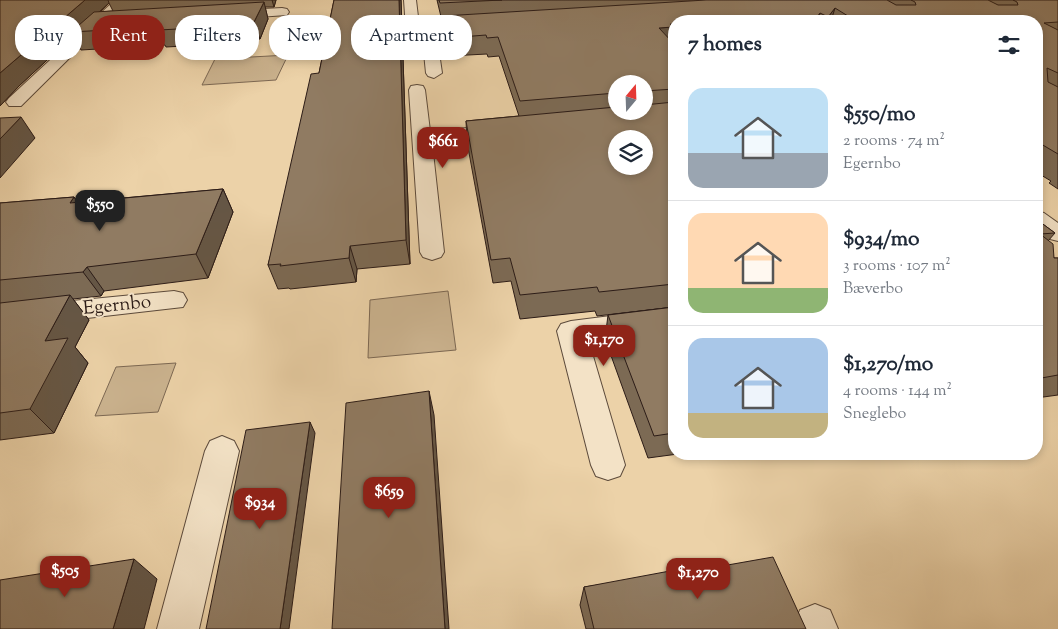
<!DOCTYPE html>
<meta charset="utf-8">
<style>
:root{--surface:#fff;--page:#f2f2f3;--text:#1f2937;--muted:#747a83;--line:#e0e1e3;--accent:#8f2418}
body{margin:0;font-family:"Sorts Mill Goudy",serif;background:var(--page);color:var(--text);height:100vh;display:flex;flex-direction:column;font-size:19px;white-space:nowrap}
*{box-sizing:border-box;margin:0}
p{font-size:16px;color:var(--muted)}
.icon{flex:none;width:28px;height:28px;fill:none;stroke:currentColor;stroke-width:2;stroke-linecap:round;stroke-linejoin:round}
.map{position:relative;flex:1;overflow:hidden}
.details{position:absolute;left:668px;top:15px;width:375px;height:445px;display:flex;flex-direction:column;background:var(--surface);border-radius:20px;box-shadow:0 2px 8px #0003}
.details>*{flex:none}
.top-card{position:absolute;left:15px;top:15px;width:475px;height:45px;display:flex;gap:10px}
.needle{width:32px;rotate:19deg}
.fabs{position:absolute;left:608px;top:75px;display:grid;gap:10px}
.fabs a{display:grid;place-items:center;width:45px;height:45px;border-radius:50%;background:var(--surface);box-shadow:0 2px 8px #0003;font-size:25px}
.price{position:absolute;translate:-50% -42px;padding:0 11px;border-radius:10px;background:var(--accent);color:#fff;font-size:16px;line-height:32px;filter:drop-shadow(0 1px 2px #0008)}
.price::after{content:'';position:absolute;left:50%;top:30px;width:15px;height:11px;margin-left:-8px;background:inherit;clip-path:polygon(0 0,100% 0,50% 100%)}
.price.selected{background:#222;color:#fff}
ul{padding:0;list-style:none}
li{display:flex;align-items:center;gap:15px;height:125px;padding:0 20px}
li+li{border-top:1px solid var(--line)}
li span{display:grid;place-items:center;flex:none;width:140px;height:100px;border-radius:15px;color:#555}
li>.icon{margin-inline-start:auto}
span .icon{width:60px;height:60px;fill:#fffc;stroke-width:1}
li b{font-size:21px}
h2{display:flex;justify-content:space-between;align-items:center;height:60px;padding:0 20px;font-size:21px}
.chip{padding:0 18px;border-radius:20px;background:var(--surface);box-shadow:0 2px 8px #0003;font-size:18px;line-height:45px}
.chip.selected{background:var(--accent);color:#fff}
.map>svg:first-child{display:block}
.green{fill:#cbb38f;stroke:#7c6853}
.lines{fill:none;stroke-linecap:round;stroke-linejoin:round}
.minor-casing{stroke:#5c4a3b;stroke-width:2}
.minor{fill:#f3e2c6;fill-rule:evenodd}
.wall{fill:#7c6a54;stroke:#2c1c17;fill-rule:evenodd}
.shaded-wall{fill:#655645;stroke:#2c1c17}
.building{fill:#907b62;stroke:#2c1c17;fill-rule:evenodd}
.labels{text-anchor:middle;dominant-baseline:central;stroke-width:4;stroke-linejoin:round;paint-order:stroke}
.street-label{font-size:19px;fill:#2c1c17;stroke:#f3e2c6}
</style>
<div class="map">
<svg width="1058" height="629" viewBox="0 0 1058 629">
<rect width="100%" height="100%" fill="#ecd2a8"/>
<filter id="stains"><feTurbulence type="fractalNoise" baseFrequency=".004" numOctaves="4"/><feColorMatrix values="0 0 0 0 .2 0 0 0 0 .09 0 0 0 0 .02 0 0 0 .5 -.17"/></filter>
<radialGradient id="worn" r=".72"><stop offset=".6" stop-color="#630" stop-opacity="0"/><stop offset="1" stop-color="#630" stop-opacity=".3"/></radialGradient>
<path class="green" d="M288,55L276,80L202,85L215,59Z
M448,291L456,350L368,358L370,300Z
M176,363L158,412L95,416L116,367Z"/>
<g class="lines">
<g class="minor-casing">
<path id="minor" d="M115,0H128L21,106H9L6,102L9,98Z
M404,0H416L419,25L480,22L487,26L480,30L436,32L442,73L434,78L428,76L426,73L422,33H413L406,29Z
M282,8L287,9L289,12L287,15L229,19L222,15L229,11Z
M417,85L423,86L425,90L430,131L505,125L512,127L514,131L512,135L505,137L432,143L444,252L441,257L432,260L423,257L420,252L409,90L411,86Z
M1036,211L1044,213L1058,223V241L1050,239L1036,229Z
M174,291L183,293L187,300L183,307L0,328V308Z
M674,308V328L588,339L625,465L620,476L608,480L596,476L591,465L557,331L561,324L571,321Z
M222,436L234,441L239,451L199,629H157L205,451L210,441Z
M815,604L830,610L838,629H796L794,625L800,610Z"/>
</g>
<use href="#minor" class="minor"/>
</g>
<path class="wall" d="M0,0H276L274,7H265L268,19L260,39L240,41L239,43L166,47L165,45L81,50L73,36L19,86L0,106ZM109,3L113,11L100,12Z
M334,0H401L410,264L357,269L356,282L290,289L289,288L278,289L268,265L319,73Z
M437,0H1058V189L1049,183L1051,181L1036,172V21H674V42H672L674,44V307L597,316L595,311L520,319L511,281L493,283L467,142L466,121L519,116L499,56L488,57L487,54L449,56L444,33L443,21H442ZM616,84H644V111H616Z
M223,189L233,212L208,278L104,291L101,296L73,299L89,320L75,347L88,363L54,433L0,440V203L74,197L78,202Z
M1036,219L1055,233L1048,241L1054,258H1058V395L1036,398Z
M674,307V454H678L648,458L605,339L608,315Z
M688,572L806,629H586L580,605L584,587Z"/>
<path class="shaded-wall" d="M85,0H108L109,3L77,32H71L73,36L19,86L0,106V73Z
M272,0H276L274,7Z
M399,0H401L410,264L406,240Z
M264,2L268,19L260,39L254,22Z
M835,8L831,21H826L828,17Z
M820,13L818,21H816L817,17Z
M234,23L240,41L239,43L233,26Z
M673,27L670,45L659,28Z
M21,117L35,138L0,178V139Z
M223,189L233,212L208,278L196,254Z
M74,197L89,220L70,203Z
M350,246L357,269L356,282L349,258Z
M87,267L104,291L101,296L83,272Z
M70,295L89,320L75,347L88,363L54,433L30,409L45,341Z
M429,391L434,415L449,629H445Z
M310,422L315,433L289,629H280Z
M134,559L157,579L144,629H113Z"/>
<path class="building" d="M0,0H85L0,73Z
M334,0H399L406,240L350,246L349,258L280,266L281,264L268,265L311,74L319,73Z
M439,0H502L440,3Z
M706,0H887L896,5H916L915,2L911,0H988L998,5H1018L1017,2L1013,0H1058V22L1044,23L1058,30V73L1047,68L1048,82L1058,87V154L1036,141V21H856L835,8L828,17L820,13L817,17L732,21H674V24H670L673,27L659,28L674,44V89L644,91V84H616V93L520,101L498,37L487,38L486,35L448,38L443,16Z
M264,2L254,22L234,23L233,26L159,30L161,27L71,32L94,12Z
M674,102V284L599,292L597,287L520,295L510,258L491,260L466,121L616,107V111H644V105ZM616,139H644V166H616Z
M21,117L0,139V118Z
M223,189L196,254L87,267L83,272L0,280V203L74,197L70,203Z
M1036,219L1055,233L1040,234L1053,244L1054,258H1058V375L1036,379Z
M70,295L45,341L68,338L30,409L0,413V303Z
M674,307V433L654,436L608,315Z
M429,391L445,629H332L346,403Z
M310,422L280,629H206L246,430Z
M773,557L806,629H594L584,587L686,568L688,572Z
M134,559L113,629H0V580Z"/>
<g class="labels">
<g class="street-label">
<text transform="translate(117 306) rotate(-6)">Egernbo</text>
</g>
</g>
<rect width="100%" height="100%" filter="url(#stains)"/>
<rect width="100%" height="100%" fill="url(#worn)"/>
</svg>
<div class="fabs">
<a><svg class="needle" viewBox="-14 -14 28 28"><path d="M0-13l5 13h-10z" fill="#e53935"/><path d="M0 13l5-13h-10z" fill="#747a83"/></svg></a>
<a><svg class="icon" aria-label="layers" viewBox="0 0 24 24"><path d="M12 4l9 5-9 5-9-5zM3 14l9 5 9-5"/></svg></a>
</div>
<b class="price" style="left:443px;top:169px">$661</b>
<b class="price selected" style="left:100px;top:232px">$550</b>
<b class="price" style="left:604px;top:367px">$1,170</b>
<b class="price" style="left:389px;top:519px">$659</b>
<b class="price" style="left:260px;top:530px">$934</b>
<b class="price" style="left:65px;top:598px">$505</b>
<b class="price" style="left:698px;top:600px">$1,270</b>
<div class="top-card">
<a class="chip">Buy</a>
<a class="chip selected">Rent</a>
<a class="chip">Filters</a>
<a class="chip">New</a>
<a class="chip">Apartment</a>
</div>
<section class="details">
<h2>7 homes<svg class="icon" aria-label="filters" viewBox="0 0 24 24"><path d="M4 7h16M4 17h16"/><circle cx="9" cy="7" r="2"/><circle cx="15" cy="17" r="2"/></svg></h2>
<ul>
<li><span style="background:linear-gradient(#bfe0f5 65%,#9aa5b1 0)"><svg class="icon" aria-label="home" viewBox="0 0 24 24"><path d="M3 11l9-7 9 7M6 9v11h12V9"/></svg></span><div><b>$550/mo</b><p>2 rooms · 74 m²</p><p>Egernbo</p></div></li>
<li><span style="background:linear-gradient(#ffd9b3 75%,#8fb573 0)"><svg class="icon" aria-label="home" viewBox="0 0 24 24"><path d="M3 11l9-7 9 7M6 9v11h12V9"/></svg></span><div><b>$934/mo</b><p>3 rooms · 107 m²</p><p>Bæverbo</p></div></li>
<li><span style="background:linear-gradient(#a9c7e8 75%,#c2b280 0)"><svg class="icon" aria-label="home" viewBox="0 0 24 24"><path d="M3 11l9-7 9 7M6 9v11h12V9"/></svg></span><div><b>$1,270/mo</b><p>4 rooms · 144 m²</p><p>Sneglebo</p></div></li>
</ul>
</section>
</div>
